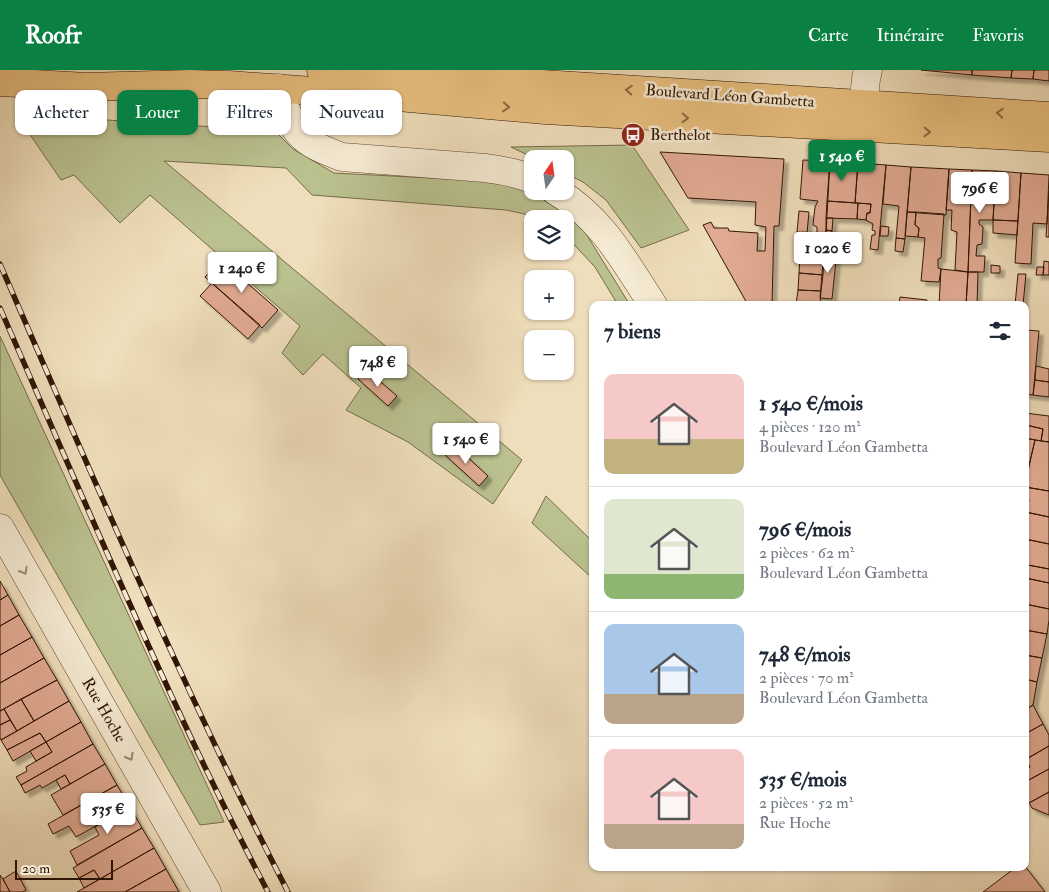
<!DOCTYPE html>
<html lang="fr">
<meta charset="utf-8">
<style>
:root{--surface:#fff;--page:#f2f2f3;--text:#1f2937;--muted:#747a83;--line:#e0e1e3;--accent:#0b8043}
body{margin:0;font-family:"IM FELL Double Pica",serif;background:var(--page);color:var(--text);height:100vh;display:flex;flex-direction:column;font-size:19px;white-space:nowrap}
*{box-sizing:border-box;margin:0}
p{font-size:16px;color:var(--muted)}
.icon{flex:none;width:28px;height:28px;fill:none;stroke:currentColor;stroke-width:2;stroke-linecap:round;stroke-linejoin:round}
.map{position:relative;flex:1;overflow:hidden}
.drawer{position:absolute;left:589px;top:231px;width:440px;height:570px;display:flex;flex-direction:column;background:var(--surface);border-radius:10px;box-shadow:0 1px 4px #0004}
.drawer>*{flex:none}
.banner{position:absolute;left:15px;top:20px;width:475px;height:45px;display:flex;gap:10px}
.needle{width:32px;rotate:13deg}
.tools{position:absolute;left:524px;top:80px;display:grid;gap:10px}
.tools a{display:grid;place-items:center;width:50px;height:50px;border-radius:10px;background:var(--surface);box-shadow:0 1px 4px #0004;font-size:25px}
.scale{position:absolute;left:15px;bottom:12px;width:98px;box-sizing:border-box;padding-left:5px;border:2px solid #311505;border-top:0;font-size:14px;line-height:18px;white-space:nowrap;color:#311505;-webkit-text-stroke:4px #f5ead3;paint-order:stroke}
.price{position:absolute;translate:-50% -42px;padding:0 11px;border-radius:5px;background:#fff;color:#222;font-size:16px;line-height:32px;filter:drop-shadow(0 1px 2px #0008)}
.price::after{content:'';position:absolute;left:50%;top:30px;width:15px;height:11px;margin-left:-8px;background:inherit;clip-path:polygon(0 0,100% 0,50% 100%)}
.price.selected{background:var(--accent);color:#fff}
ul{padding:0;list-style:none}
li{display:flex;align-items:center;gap:15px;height:125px;padding:0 15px}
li+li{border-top:1px solid var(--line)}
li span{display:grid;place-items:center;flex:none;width:140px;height:100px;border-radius:10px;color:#555}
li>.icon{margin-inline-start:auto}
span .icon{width:60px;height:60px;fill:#fffc;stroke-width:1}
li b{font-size:21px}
h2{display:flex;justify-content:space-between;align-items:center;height:60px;padding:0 15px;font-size:21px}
.pill{padding:0 18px;border-radius:10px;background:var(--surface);box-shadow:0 1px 4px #0004;font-size:18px;line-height:45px}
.pill.selected{background:var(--accent);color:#fff}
header{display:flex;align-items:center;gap:30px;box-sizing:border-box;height:70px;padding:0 25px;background:var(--accent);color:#fff}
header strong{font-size:24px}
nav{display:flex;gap:28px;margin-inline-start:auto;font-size:18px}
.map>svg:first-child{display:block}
.green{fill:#bac18f;stroke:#766b4a}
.building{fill:#e1aa92;stroke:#311505;filter:url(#shadow)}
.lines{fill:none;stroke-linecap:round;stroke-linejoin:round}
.minor-casing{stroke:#604732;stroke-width:29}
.major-casing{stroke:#311505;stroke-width:29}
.minor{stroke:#f5ead3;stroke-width:28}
.major{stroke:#e8bf7e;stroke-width:28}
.rail-casing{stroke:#311505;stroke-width:5.5}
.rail{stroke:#f5ead3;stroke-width:4;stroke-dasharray:11;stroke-linecap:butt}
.oneway{stroke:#8c6a42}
.oneway2{stroke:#9d8a76}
.labels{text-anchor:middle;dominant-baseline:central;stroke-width:5;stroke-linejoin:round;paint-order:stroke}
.street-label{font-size:16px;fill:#311505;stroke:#f5ead3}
.poi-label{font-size:16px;fill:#311505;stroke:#f5ead3;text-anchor:start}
</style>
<header>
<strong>Roofr</strong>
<nav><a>Carte</a><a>Itinéraire</a><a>Favoris</a></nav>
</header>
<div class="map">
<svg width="1049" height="822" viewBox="0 0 1049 822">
<defs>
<filter id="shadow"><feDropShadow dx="4.5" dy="4.5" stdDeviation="1" flood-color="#0004"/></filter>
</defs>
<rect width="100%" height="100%" fill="#efdebb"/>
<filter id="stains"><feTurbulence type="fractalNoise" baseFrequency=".004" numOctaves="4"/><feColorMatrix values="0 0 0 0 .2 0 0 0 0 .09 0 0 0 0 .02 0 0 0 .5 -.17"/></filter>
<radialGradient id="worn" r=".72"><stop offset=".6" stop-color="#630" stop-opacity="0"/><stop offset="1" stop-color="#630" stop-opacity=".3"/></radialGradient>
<path class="green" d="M16,44L275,61L293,79L334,103L507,112L524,117L580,154L630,235H618L595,197L565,165V149H547L506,140L312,125L286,98L164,91L522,390L493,434L408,372L346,340L361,318L323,284L303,305L282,283L300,256L150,125L120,153L74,105L61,110Z
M632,75L689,160L641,178L606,130L583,112L565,103V89H536L511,77Z
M0,266L224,752L200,755L0,405Z
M546,426L592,471V508L532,453Z"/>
<path class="building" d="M921,0H972V5Z
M972,0H1012L1011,8L972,5Z
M1012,0H1034L1033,9L1011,8Z
M1034,0H1049V11L1033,9Z
M660,82L784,89L779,156H774L772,235H748L703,155L711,152L714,158H728L729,161L758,163L757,181H765L766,157L755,155L756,132L688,128Z
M803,90L830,91L826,164L817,163V157L813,155L815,137L818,131L800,129Z
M830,91L858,93L855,133L827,131Z
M858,93L886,95L878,180L870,179L872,165H875V161L872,160L873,154L866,150L867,143H870L871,134L855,133Z
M886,95L911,97L905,169L896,168L899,136L883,134Z
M911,97L949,99L946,145L907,142Z
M949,99L972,100L968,202L955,200L957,162L951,160L952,140H946Z
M972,100L996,101L993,150H979V154L983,157L982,174L977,175L976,186H985L984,202H968Z
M996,101L1021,103L1018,151L993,150Z
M1021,103L1049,105L1047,154L1033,153L1031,194L1015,193Z
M1049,121V167H1046Z
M827,131L858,133L857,149L826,148Z
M858,133L871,134L870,143H867L866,150L857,149Z
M799,141L809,142L807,163L797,162Z
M907,142H916L915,155L919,158L918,167L905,166Z
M916,142L944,144L941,188L938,189V198L941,199L939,212L921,211L925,168L918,167L919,158L915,155Z
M826,148H833L832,161L826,160Z
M993,150L1018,151L1017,165L993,163Z
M881,156L889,157L888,166H880Z
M826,160L832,161L831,181L824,180Z
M802,162L826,164L824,187L800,185Z
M896,168L905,169L903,182L895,181Z
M824,180L837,181L832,229L820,228Z
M800,185L824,187L823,205L799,203Z
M221,190L278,240L262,258L205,207Z
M1044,191L1049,192V205H1043Z
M991,195L1000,196V203H991Z
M1037,197H1044L1043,205H1036Z
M941,199L968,202L966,235H939Z
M968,202H978L977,235H966Z
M799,203L823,205L821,221L798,220Z
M1018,204H1026L1023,235H1015Z
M212,213L260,255L248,269L200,226Z
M798,220L821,221L820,235H796Z
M900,227L927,230L926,235H899Z
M1025,260L1039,261L1033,325L1025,324Z
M1036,296L1049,299V312L1035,310Z
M367,300L397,326L388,336L358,309Z
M1035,310L1049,312V327L1033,325Z
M1025,343L1049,346V372L1041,371L1043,359L1026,355L1025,359Z
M1026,355L1043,359L1041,371L1025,368Z
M1025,368L1035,370L1028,400L1025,399Z
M1035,370L1049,372V421L1025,417V399L1028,400Z
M453,374L488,406L479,416L444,384Z
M1025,417L1049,421V447L1026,442L1029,430L1025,429Z
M1025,442L1049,447V474L1025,469Z
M1025,469L1049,474V499L1028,495L1026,508Z
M1028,495L1049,499V513L1026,508Z
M1025,508L1049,513V539L1025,534Z
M0,511L8,525L0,530Z
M8,525L19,545L0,556V530Z
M1025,534L1049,539V550L1047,564L1025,560Z
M19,545L32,567L0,585V556Z
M1025,560L1047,564L1042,588L1025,585Z
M32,567L44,588L0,613V585Z
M1025,585L1042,588L1037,612L1025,609Z
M44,588L57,610L0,641V613Z
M1025,609L1037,612L1033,635L1025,640Z
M57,610L69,631L34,651L21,629Z
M21,629L34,651L17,661L4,639Z
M69,631L81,652L46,672L40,663L7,680L1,670Z
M1033,635L1043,654L1025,664V640Z
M4,639L10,650L0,655V641Z
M10,650L17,661L1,670L0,668V655Z
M81,652L93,674L21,715L16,707L27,701L26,697L52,682L46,672Z
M1043,654L1049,665V676L1025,690V664Z
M40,663L46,672L13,691L7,680Z
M46,672L52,682L36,691L30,681Z
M93,674L105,694L70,714L65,705L42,718L40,715L25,723L21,715Z
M1049,676V699L1025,712V700L1030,697L1026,689Z
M105,694L117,715L63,745L51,725Z
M1049,699V722L1029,733L1025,725V712Z
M65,705L70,714L61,719L56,710Z
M117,715L130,737L76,767L69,756L53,764L48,754Z
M1049,722V745L1032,738L1029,733Z
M130,737L142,758L77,795L70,781L99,765L95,757Z
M142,758L154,778L100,809L94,800L79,808L73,798Z
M154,778L166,799L125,822H77Z
M1025,796L1045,822H983L1015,798H1025Z
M166,799L179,822H125Z
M94,800L100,809L84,818L79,808Z
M16,801L26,820L23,822H10L3,809Z
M0,805L3,809L10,822H0Z"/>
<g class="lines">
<g class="minor-casing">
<path id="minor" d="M278,18C283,32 288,50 298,62C309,75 326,81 342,87L485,98C502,100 517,103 532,109
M861,58L866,9L868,0
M556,121C603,149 624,191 653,235
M0,458L207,822"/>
</g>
<g class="major-casing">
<path id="major" d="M321,0L1049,46
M0,12L87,17L189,14L229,15L398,27L545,40L1049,68"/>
</g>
<use href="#minor" class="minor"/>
<use href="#major" class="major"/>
<g class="rail-casing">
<path id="rail" d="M0,194C92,405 182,617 288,822
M0,238C59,373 117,509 179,642C207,703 237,763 268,822"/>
</g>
<use href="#rail" class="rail"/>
</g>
<defs><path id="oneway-chevron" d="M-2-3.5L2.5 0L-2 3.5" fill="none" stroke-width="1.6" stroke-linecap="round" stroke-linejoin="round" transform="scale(1.25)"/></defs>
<g class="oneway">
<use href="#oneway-chevron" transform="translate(629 20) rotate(-176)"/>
<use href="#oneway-chevron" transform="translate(506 37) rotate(5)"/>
<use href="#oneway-chevron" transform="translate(1000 43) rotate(-176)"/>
<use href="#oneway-chevron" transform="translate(685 48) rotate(3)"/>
<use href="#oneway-chevron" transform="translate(927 62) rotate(3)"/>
</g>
<g class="oneway2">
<use href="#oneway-chevron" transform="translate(24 501) rotate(60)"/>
<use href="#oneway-chevron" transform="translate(130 687) rotate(60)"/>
</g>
<defs>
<g id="bus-disc" transform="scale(1.25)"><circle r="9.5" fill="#8f2418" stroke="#f5ead3"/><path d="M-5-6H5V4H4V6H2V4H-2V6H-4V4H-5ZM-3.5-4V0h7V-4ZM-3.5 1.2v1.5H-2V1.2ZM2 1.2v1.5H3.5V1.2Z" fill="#fff"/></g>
</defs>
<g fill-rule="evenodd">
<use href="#bus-disc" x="633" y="65"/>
</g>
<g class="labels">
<g class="street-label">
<text transform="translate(730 26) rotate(4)">Boulevard Léon Gambetta</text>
<text transform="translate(104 640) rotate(60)">Rue Hoche</text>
</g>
<g class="poi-label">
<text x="650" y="65">Berthelot</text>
</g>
</g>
<rect width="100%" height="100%" filter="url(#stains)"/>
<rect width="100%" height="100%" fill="url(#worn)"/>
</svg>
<div class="tools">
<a><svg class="needle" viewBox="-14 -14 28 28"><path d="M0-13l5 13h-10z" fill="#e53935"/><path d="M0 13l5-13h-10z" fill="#747a83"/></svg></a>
<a><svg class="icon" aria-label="layers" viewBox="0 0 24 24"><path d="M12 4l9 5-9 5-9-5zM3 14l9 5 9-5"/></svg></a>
<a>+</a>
<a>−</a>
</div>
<div class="scale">20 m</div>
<b class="price selected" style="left:842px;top:112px">1 540 €</b>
<b class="price" style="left:980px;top:144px">796 €</b>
<b class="price" style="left:828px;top:204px">1 020 €</b>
<b class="price" style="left:242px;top:224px">1 240 €</b>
<b class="price" style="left:378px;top:318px">748 €</b>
<b class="price" style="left:466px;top:395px">1 540 €</b>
<b class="price" style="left:108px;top:765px">535 €</b>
<div class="banner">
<a class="pill">Acheter</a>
<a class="pill selected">Louer</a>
<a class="pill">Filtres</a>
<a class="pill">Nouveau</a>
</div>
<section class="drawer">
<h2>7 biens<svg class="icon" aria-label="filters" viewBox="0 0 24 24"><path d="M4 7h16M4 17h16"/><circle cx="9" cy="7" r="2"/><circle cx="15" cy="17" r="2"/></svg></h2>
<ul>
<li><span style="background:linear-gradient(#f6c9c9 65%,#c2b280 0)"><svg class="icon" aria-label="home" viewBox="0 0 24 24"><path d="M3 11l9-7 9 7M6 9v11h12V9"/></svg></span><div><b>1 540 €/mois</b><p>4 pièces · 120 m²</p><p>Boulevard Léon Gambetta</p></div></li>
<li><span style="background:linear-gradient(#dfe7d0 75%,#8fb573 0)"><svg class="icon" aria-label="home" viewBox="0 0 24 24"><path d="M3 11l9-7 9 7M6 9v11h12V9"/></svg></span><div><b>796 €/mois</b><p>2 pièces · 62 m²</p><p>Boulevard Léon Gambetta</p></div></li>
<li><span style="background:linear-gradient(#a9c7e8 70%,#b9a48a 0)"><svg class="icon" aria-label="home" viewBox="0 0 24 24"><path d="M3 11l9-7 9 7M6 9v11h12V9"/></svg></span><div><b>748 €/mois</b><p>2 pièces · 70 m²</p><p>Boulevard Léon Gambetta</p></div></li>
<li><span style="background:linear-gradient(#f6c9c9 75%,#b9a48a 0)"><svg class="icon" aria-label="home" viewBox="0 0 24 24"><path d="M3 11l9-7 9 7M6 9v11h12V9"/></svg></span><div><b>535 €/mois</b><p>2 pièces · 52 m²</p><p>Rue Hoche</p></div></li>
</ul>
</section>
</div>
